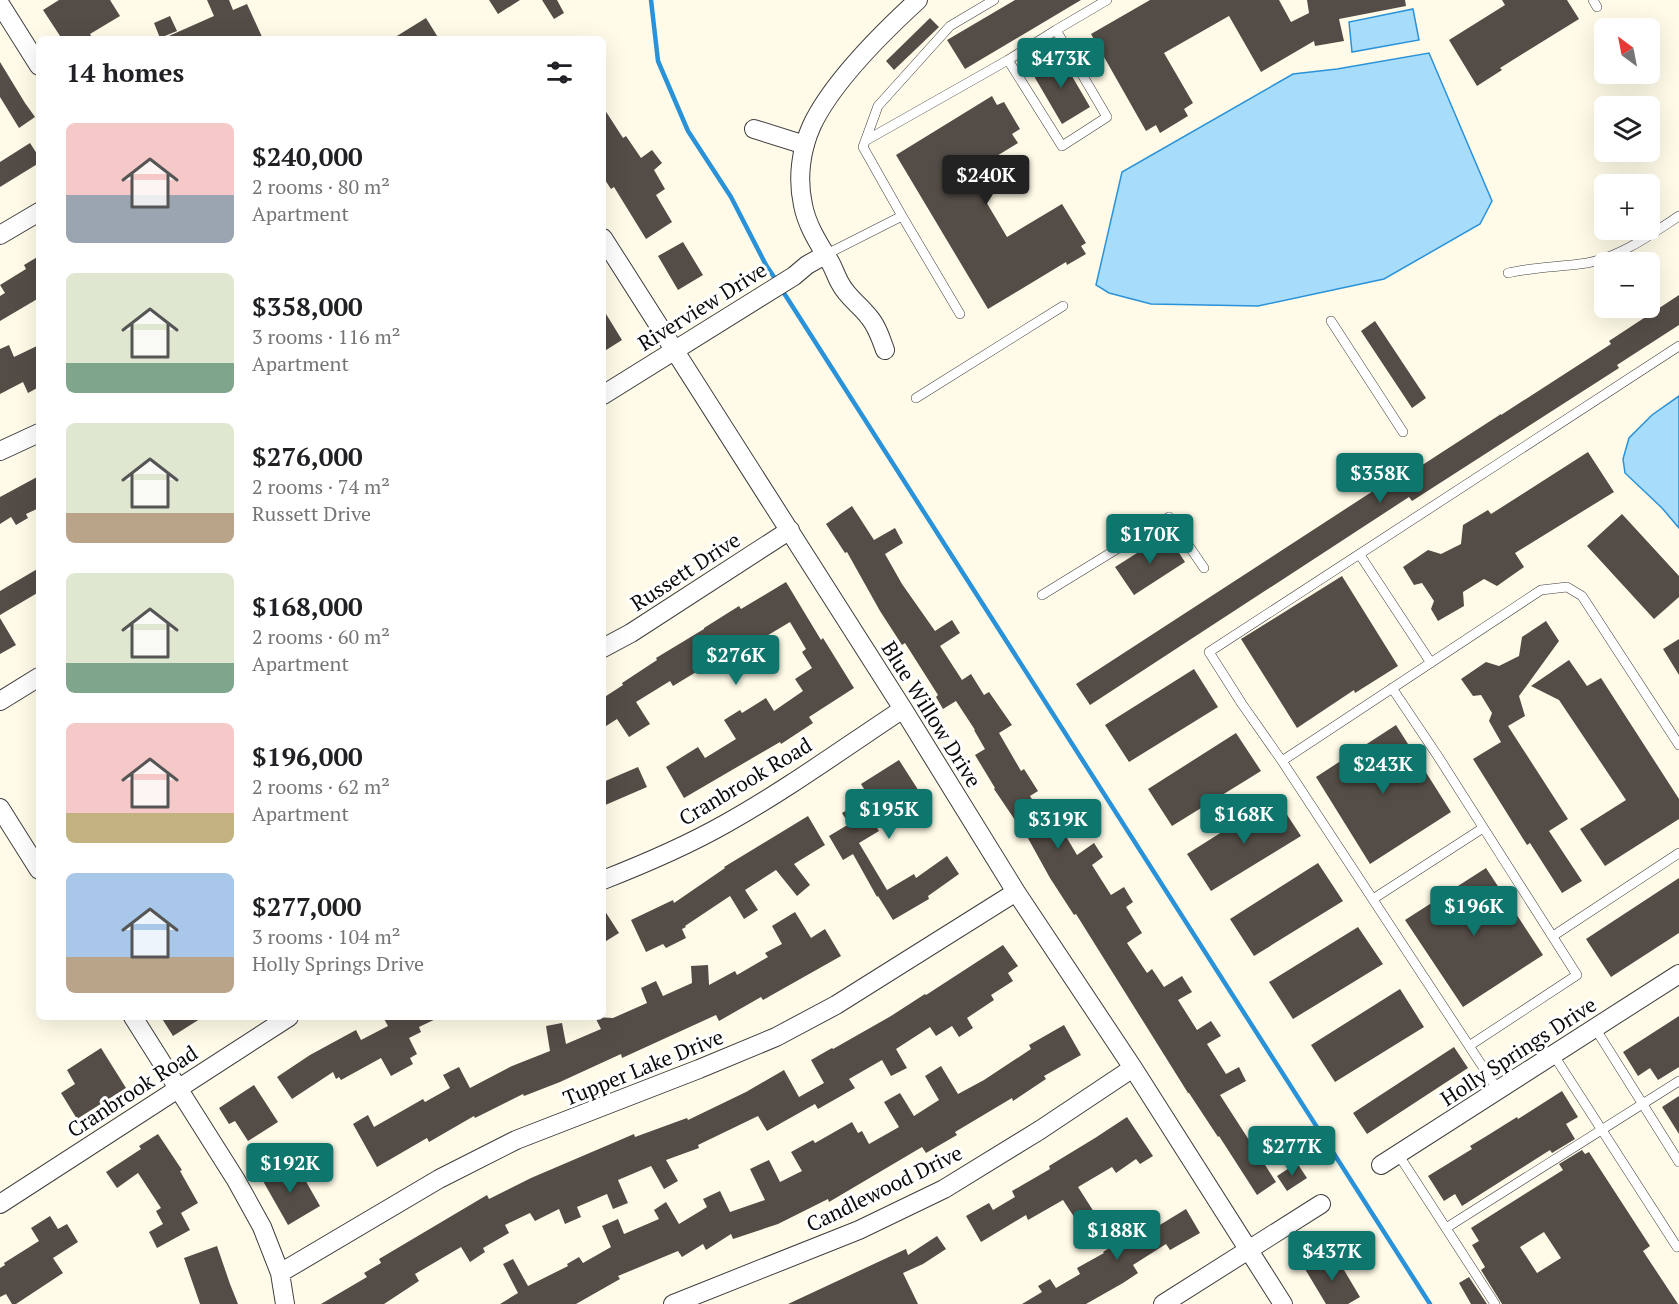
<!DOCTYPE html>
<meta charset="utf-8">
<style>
:root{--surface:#fff;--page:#f2f2f2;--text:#202124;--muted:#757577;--accent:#0f766e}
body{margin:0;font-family:"PT Serif",serif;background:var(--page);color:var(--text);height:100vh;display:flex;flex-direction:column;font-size:22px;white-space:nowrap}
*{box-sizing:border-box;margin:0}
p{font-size:20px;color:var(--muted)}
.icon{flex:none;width:33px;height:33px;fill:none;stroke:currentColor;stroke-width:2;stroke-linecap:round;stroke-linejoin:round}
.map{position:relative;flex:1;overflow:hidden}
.side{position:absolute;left:36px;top:36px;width:570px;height:984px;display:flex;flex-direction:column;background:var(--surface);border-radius:9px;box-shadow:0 6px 24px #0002}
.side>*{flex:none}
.needle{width:39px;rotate:328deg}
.fabs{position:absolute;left:1594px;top:18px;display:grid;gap:12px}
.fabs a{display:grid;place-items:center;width:66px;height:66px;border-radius:9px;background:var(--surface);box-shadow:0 6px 24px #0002;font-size:30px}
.price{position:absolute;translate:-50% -51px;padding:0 14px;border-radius:6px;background:var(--accent);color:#fff;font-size:20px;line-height:39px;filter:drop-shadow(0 2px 3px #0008)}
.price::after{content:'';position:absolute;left:50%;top:36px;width:18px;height:14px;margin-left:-9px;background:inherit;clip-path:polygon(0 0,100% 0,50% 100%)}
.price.current{background:#222;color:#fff}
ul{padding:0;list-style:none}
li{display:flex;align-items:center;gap:18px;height:150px;padding:0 30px}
li span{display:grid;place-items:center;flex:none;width:168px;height:120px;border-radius:9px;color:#555}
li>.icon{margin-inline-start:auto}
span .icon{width:72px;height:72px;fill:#fffc;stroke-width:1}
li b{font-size:26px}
h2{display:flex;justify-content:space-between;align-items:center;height:72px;padding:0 30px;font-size:26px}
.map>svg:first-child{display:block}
.water{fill:#a8dcfb;stroke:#2a92d8;stroke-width:1.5}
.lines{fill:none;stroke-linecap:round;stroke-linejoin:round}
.stream{stroke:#2a92d8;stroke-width:4.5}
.building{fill:#544c46;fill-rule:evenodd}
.lane-casing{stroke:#3e3e3e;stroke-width:10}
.street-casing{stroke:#3e3e3e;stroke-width:20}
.lane{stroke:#fff;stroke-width:9}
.street{stroke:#fff;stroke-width:18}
.labels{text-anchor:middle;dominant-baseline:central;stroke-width:6;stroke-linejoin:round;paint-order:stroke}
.street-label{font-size:21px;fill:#0b0b0b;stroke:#fff}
</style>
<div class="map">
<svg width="1679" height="1304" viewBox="0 0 1679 1304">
<rect width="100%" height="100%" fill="#fffbe8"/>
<path class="water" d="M1413,9L1419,40L1352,52L1349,22Z
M1429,53L1492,201L1480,224L1384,279L1258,306L1151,304L1109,293L1096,285L1122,172L1293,74L1337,69Z
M1679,396V528L1662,508L1625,473L1623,459L1629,438L1652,415Z"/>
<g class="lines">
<path class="stream" d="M651,0L658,61L688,131L731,197L766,265L778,283
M782,290L1430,1304"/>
</g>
<path class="building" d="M59,0H110L120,16L90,34L93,39H62L43,10Z
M207,0H229L233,10L247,4L263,39H162L214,16Z
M489,0H520L498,14Z
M542,0H557L564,13L554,19Z
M1015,0H1081L965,69L947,40Z
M1150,0H1279L1291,22L1309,13L1307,0H1405L1406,6L1339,19L1344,41L1315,46L1314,41L1261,72L1229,16L1164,53L1193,103L1184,109L1188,116L1160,133L1156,125L1146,131L1091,34Z
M1502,0H1567L1579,19L1500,68L1502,70L1477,86L1449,40L1505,5Z
M170,16L177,31L160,38L154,23Z
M426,18L439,39H392Z
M930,18L939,27L894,70L886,61Z
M1059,54L1090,107L1062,124L1031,71Z
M0,62L25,103L35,117L19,128L0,97Z
M992,96L997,105L1004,102L1020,129L1012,134L1018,143L969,173L1007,237L1062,204L1086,243L1081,246L1086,254L1067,265L1066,262L988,309L896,155Z
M603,107L623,138L626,136L641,158L652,150L662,163L654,170L665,189L656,195L672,222L646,239L614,187L611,189L603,177Z
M30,143L39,157V163L0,187V162Z
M683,242L703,275L678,290L658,256Z
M39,256V298L0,321V296L5,293L0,285L26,269L24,265Z
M1679,295V325L1617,365L1619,368L1412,501L1409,497L1090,705L1076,684L1390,480L1393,484L1501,414V415L1611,344L1609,341Z
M603,309L622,340L603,352Z
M1375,321L1426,398L1412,408L1361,331Z
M9,345L14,357L39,345V387L28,393L23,382L0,394V349Z
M1588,452L1614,492L1515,553L1524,567L1497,586L1484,579L1463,592L1464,606L1438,621L1431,609L1434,601L1422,583L1414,585L1403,567L1428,550L1441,554L1461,544L1463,525L1488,510L1491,514Z
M39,476V508L26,514L28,518L16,525L11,517L0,524V497Z
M852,506L874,540L895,528L903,543L885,554L902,584L935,631L952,620L960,633L940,646L962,680L971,674L984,695L989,692L1012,725L999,733L1021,771L1024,769L1038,791L1030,796L1046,821L1054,816L1077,855L1094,843L1103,857L1092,865L1111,895L1124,887L1133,902L1126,907L1142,933L1127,943L1147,973L1152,969L1164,987L1182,976L1192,992L1178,1000L1197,1030L1211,1021L1221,1036L1207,1044L1226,1074L1239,1067L1246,1081L1220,1095L1276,1182L1257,1195L1219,1136L1218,1137L1189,1093H1188L1076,914L1074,915L1050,878L1019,822L1017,823L994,789L995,788L975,755L985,749L974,730H975L956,701L943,709L936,697L938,695L905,643L902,645L880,611L847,552L845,553L826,524Z
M1622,514L1679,576V597L1654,619L1587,546Z
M1167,534L1185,562L1134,595L1115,567Z
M39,568V592L0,615V591Z
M1342,576L1398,666L1355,693L1354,690L1297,728L1241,639Z
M786,582L821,640L823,638L854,688L809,717L813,723L781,744L780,742L684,798L666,767L698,747L705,758L736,739L724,720L740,710L742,713L766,698L774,711L803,691L795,679L812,668L802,652L806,649L790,622L760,640L762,642L737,657L747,672L735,679L721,657L673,686L670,681L636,702L650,724L629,737L617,719L603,728V698L623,685L622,683L657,660L656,658L704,629V628L739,606L741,609Z
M0,618L16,645L0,654Z
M1546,621L1559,641L1519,696L1525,716L1508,726L1568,819L1549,831L1582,881L1562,893L1530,843L1527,845L1473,759L1501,742L1489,721L1492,713L1481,695L1473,696L1461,679L1486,662L1499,666L1519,656L1522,637Z
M1679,639V675L1663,649Z
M1569,660L1587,686L1601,678L1679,799V819L1605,866L1580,829L1626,800L1559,700L1531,686Z
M1194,669L1218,707L1129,762L1105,725Z
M1396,725L1451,812L1370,864L1316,777Z
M1236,733L1261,771L1172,826L1148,789Z
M899,760L924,799L907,810L903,804L874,823L879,831L859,843L887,890L914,874L916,878L947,856L959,874L928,896L929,899L893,920L878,896L877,897L853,854L843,860L829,836L849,824L842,813L869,797L861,784Z
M638,767L647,787L603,806V782Z
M1276,798L1301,836L1211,891L1187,854Z
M808,816L825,845L794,864L810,885L797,896L776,870L745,890L758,910L744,919L730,896L685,926L686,927L682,929L686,938L666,948L663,944L646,952L631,920L673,900L674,903L725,868L724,867Z
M1318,863L1343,901L1254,956L1230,919Z
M1486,868L1543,955L1463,1007L1405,920Z
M1679,878V933L1611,977L1586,939Z
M603,908L619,933L603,943Z
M795,912L811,938L825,929L841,956L763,1000L761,997L719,1021L716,1015L622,1058L621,1054L560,1082L524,1096L523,1094L475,1118L474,1116L429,1142L427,1138L377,1167L353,1124L368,1115L374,1127L423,1099L425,1102L450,1088L443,1075L459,1067L470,1088L512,1066L550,1051L546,1026L562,1023L566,1044L601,1029L595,1017L613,1018L647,1003L641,988L656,981L663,996L692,983L691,966L708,965L709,985L735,971L737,975L768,957L765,953L782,944L772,926Z
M1358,927L1383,964L1293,1019L1269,982Z
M1003,945L1018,966L1008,973L1013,981L991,995L994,1000L967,1018L973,1028L959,1037L952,1026L936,1036L930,1027L896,1049L907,1068L891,1076L882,1060L849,1079L855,1088L818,1109L815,1104L767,1131L758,1116L698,1145L699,1148L666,1160L678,1181L664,1189L651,1166L618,1180L628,1203L613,1209L607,1194L577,1207L581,1217L565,1224L559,1209L535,1221L530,1213L505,1225L509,1233L483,1248L485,1252L470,1262L461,1247L415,1274L419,1281L384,1304H321L367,1277L364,1273L381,1263L379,1259L487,1195L489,1199L531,1178L634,1134L635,1137L687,1118L688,1120L746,1092L784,1070L799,1097L824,1083L811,1060L832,1048L833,1049L891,1016L925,994L926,995Z
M1400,989L1424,1027L1335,1082L1311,1045Z
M1679,1016V1067L1658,1080L1650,1068L1638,1076L1623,1052Z
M161,1017H203L173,1036Z
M383,1017H440L419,1027L421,1032L409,1038L417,1054L410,1058L413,1064L391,1076L381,1058L341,1080L339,1077L336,1079L333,1072L292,1099L277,1077L310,1055L356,1030L361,1040L388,1026Z
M1064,1025L1081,1055L1044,1076L1046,1079L1013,1101L1012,1098L955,1132L957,1135L926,1153L922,1147L829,1202L828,1199L778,1224L733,1239L731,1234L706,1250L703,1244L682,1257L678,1251L618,1276L620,1279L576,1304H500L518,1293L503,1264L513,1259L528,1286L568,1266L567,1264L579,1257L583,1263L611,1247L602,1226L618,1219L624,1234L659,1219L654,1210L666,1202L679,1224L707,1207L703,1199L720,1191L730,1212L765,1200L750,1169L769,1160L780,1182L802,1171L791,1152L813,1140L815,1143L852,1122L858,1133L862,1131L869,1144L899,1127L884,1102L900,1093L914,1116L939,1100L925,1076L941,1066L958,1094L984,1080L1031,1049L1029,1045Z
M1454,1047L1468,1068L1367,1134L1353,1113Z
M101,1048L126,1088L77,1119L61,1093L75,1084L67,1070Z
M254,1085L278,1122L248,1141L235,1121L229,1124L219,1108Z
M1562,1091L1578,1117L1566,1124L1575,1139L1552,1153L1550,1150L1462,1206L1455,1194L1444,1201L1428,1176L1472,1149L1470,1146L1485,1137L1517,1117L1518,1119Z
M1679,1096V1134L1662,1107Z
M1127,1117L1153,1156L1140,1164L1136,1159L1116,1173L1112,1167L1078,1187L1094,1212L1078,1223L1063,1200L1028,1220L1026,1215L981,1242L966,1216L989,1203L993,1210L1015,1197L1012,1191L1050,1169L1049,1166L1095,1138Z
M158,1134L182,1170L180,1171L198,1203L181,1213L190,1230L157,1248L149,1232L163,1224L156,1211L161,1208L138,1173L117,1188L106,1172L141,1149L139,1146Z
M1582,1150L1585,1154L1589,1152L1650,1246L1643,1251L1678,1304H1502L1481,1270L1485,1267L1472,1245L1479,1241L1471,1228L1563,1170L1559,1164ZM1544,1232L1561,1258L1537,1273L1520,1247Z
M1297,1163L1307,1178L1287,1191L1277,1176Z
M274,1165L283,1181L300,1171L320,1206L288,1225L259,1174Z
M1186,1209L1200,1233L1170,1250L1166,1244L1133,1265L1138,1273L1123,1283L1086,1304H1022L1042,1292L1038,1286L1050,1279L1056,1288L1080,1274L1077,1268L1104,1253L1103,1252L1118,1242L1112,1233L1134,1218L1145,1234Z
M50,1216L58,1229L67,1224L78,1242L53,1258L63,1273L16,1304H12L6,1294L0,1297V1268L5,1265L4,1263L39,1241L31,1228Z
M937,1236L946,1249L923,1264L903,1273L918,1304H788L906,1249L908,1255Z
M217,1246L230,1284L238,1304H200L184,1258Z
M1329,1255L1337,1268L1341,1265L1360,1297L1348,1304H1326L1305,1269Z
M1469,1277L1487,1304H1471L1459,1283Z"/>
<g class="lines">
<g class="lane-casing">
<path id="lane" d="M1593,0L1597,7
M1008,60L1056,30
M865,141L1008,60L1062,146L1107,117L1056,30L1107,0
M902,216L960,314
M825,255L902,216L863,147L878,106L950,26L994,0
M1508,273C1534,267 1561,267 1587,263C1622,256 1650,235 1679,216
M1331,321L1403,432
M916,398L1063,306
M1360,555L1431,663
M1042,595L1169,517L1204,568
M1392,688L1439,758L1577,975L1469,1046
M1282,761L1541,590L1567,587L1582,596L1679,745
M1373,899L1483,828
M1553,936L1679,853
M1595,1028L1679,1162
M1553,1054L1677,1247L1679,1246
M1498,1090L1282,761L1242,704L1209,652L1679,346
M1398,1154L1495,1304
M1446,1228L1679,1081"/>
</g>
<g class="street-casing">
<path id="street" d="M0,4L39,66
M754,129L805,145
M0,235L39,212
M603,238L903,709L1016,892L1133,1068L1283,1304
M885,350C881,339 877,326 869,317C860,305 847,297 840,283C836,276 834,269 830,262C819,244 807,226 803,205C797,178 801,149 812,125C833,81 882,33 918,0
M603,395L794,276L807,265L825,255
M0,451L39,433
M603,648L631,633L790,530
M0,701L39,677
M0,808L39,870
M603,880C644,864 686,846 725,824C786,790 844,748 903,709
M133,1017L236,1180L262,1227L280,1273L285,1304
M1381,1165L1679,974
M0,1204L289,1017
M280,1273L439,1179L516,1140L699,1069L776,1037L836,1005L1016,892
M673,1304L859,1230L944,1189L1040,1130L1133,1068
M1163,1304L1321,1204"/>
</g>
<use href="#lane" class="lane"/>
<use href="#street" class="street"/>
</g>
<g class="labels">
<g class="street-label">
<text transform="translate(702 306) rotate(-32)">Riverview Drive</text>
<text transform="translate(685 571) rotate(-33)">Russett Drive</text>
<text transform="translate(932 714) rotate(58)">Blue Willow Drive</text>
<text transform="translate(745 781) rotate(-31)">Cranbrook Road</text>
<text transform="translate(1518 1051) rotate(-33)">Holly Springs Drive</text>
<text transform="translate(643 1067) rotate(-22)">Tupper Lake Drive</text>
<text transform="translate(132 1091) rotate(-33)">Cranbrook Road</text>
<text transform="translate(884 1188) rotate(-26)">Candlewood Drive</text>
</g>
</g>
</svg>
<div class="fabs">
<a><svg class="needle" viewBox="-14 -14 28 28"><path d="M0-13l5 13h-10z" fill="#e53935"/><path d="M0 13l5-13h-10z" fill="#757577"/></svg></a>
<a><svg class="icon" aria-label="layers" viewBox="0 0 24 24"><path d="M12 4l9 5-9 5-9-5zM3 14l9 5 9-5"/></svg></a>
<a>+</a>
<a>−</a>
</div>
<b class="price" style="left:1061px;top:89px">$473K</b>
<b class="price current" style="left:986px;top:206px">$240K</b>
<b class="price" style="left:1380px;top:504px">$358K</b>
<b class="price" style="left:1150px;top:565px">$170K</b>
<b class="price" style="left:736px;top:686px">$276K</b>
<b class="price" style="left:1383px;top:795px">$243K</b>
<b class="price" style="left:889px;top:840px">$195K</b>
<b class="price" style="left:1244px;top:845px">$168K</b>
<b class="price" style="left:1058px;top:850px">$319K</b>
<b class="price" style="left:1474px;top:937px">$196K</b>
<b class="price" style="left:1292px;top:1177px">$277K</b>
<b class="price" style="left:290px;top:1194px">$192K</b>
<b class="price" style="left:1117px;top:1261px">$188K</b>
<b class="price" style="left:1332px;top:1282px">$437K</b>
<section class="side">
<h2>14 homes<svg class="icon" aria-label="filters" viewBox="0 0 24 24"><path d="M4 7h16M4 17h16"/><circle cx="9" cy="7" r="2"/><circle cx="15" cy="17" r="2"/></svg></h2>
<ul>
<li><span style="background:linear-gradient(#f6c9c9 60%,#9aa5b1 0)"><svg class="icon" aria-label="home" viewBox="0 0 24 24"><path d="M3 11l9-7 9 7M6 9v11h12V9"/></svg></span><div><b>$240,000</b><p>2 rooms · 80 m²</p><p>Apartment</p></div></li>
<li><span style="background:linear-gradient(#dfe7d0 75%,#7fa58c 0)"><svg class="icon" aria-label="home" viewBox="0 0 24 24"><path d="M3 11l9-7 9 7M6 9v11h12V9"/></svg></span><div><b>$358,000</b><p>3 rooms · 116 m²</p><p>Apartment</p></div></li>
<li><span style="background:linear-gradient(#dfe7d0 75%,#b9a48a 0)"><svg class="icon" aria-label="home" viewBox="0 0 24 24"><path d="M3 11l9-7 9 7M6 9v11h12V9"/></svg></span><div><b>$276,000</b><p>2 rooms · 74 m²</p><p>Russett Drive</p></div></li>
<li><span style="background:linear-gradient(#dfe7d0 75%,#7fa58c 0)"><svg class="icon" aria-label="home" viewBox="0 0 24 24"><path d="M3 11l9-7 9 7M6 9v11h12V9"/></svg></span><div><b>$168,000</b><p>2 rooms · 60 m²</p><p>Apartment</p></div></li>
<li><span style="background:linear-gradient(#f6c9c9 75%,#c2b280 0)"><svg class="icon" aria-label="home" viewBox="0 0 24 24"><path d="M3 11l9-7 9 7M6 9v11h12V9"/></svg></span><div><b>$196,000</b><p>2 rooms · 62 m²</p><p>Apartment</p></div></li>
<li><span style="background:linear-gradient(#a9c7e8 70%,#b9a48a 0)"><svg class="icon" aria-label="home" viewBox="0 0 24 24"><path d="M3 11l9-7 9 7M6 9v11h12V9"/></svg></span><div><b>$277,000</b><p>3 rooms · 104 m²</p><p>Holly Springs Drive</p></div></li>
</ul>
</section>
</div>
